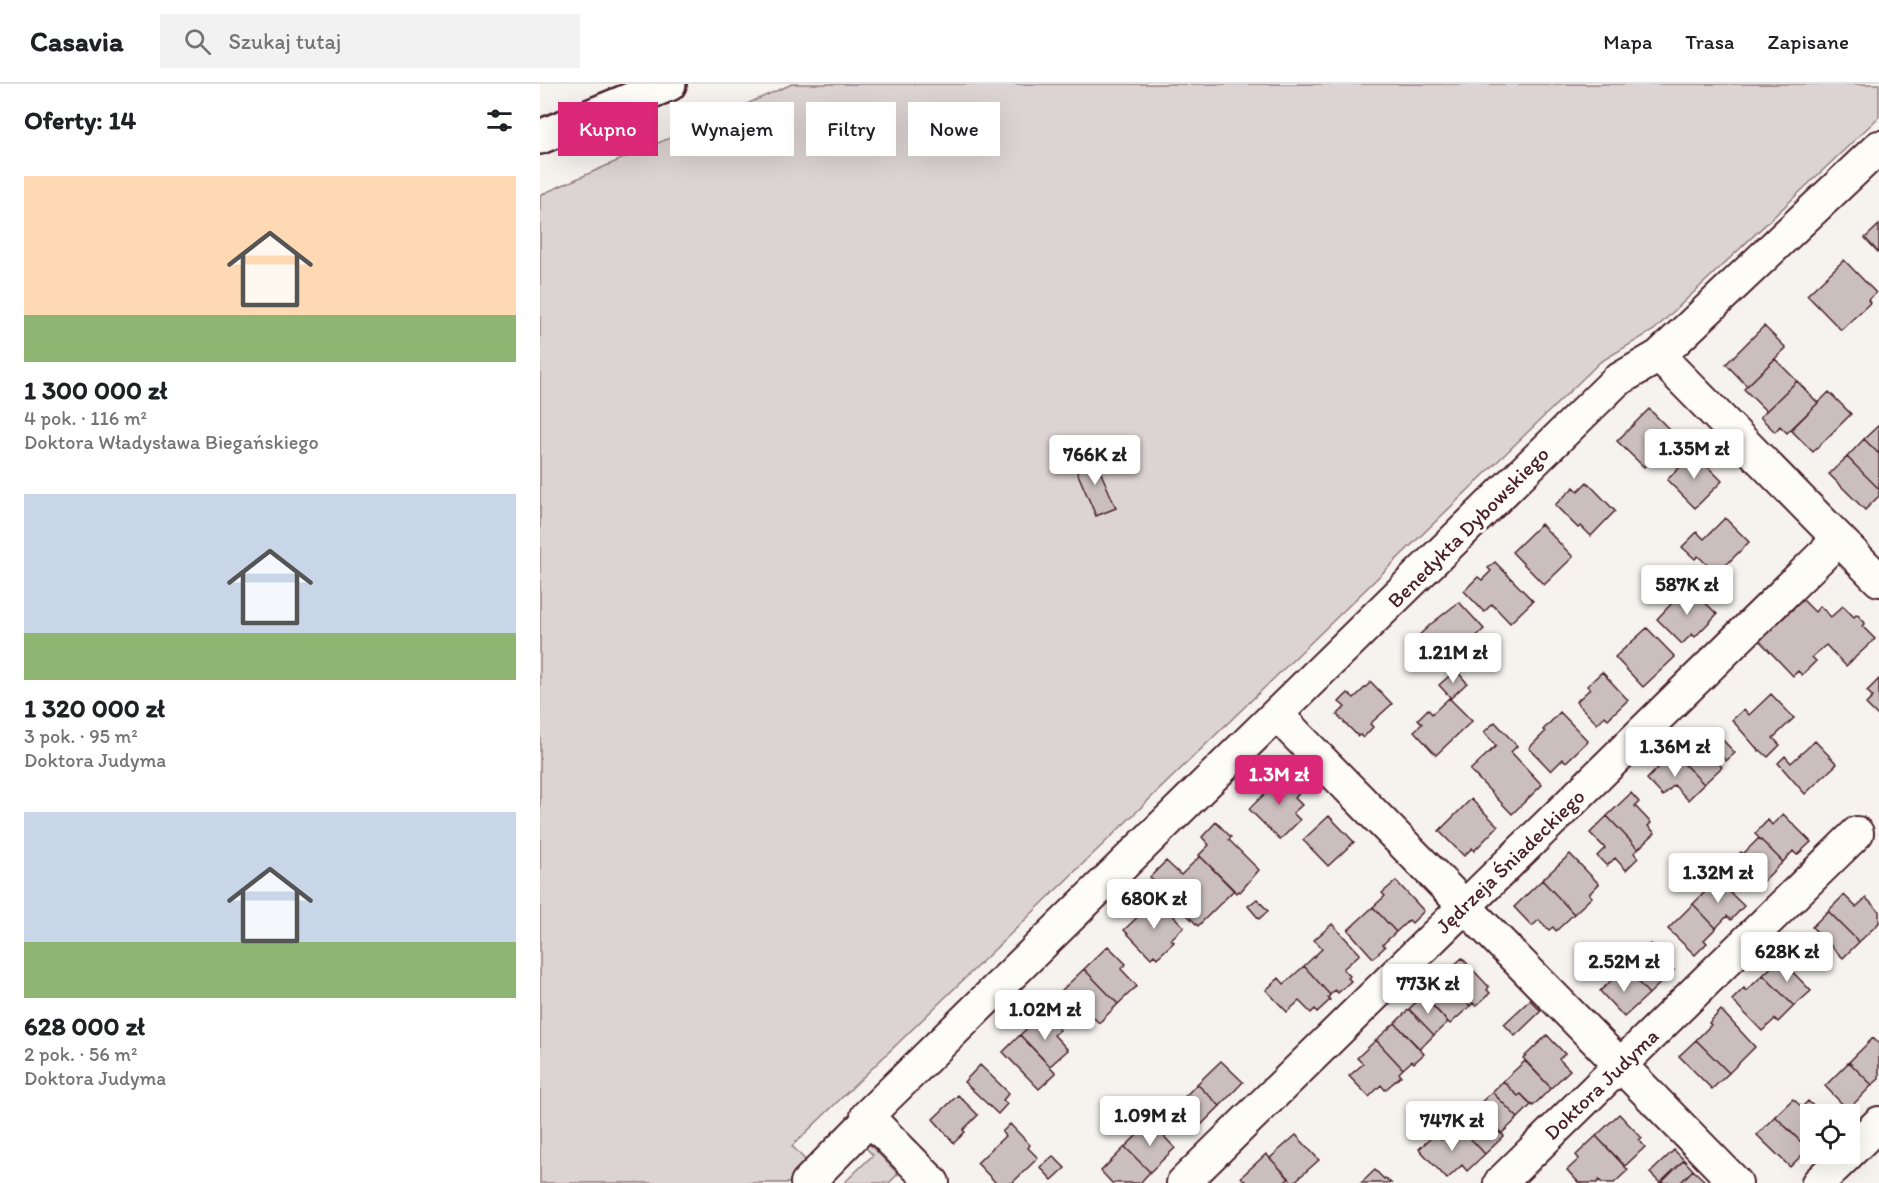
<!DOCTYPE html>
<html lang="pl">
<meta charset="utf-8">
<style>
:root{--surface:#fff;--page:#f2f2f2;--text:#202124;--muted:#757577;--line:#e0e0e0;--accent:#db2777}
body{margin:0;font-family:Itim,sans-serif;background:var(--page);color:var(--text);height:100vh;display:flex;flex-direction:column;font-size:22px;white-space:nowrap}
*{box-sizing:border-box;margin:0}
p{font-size:20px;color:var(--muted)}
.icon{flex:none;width:33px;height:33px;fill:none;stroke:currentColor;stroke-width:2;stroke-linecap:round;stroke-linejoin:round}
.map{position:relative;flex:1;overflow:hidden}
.details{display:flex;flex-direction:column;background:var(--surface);width:540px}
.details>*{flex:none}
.hud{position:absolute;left:18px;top:18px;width:570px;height:54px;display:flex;gap:12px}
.controls{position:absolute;left:1260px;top:1020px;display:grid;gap:12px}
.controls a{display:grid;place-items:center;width:60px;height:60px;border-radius:0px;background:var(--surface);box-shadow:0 6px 24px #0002;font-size:30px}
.price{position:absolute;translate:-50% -51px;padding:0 14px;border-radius:6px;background:#fff;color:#222;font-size:20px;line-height:39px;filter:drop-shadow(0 2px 3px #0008)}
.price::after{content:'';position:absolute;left:50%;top:36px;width:18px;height:14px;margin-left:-9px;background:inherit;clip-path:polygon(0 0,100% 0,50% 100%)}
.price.current{background:var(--accent);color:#fff}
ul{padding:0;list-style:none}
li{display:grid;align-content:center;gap:12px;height:318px;padding:0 24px}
li span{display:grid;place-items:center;height:186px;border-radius:0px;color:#555}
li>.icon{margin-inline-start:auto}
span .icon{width:108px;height:108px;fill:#fffc;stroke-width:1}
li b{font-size:26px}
h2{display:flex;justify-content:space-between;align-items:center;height:72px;padding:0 24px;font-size:26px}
.pill{padding:0 21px;border-radius:0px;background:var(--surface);box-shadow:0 6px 24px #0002;font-size:21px;line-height:54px}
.pill.current{background:var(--accent);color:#fff}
header{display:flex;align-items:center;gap:36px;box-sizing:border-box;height:84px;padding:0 30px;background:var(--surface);border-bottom:2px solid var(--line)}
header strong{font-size:28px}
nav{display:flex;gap:33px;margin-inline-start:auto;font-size:21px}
.search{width:420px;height:54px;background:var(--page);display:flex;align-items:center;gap:15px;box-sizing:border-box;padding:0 21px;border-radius:0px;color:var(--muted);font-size:22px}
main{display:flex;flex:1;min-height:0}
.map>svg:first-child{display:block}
.green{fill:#dcd4d2;stroke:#937a7e;stroke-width:1.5}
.building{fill:#cbbfbe;stroke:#4a1f2b;stroke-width:1.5}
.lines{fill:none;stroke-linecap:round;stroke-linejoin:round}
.minor-casing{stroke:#4a1f2b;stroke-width:36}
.major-casing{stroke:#4a1f2b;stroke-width:38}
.minor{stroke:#fdfcf7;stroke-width:32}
.major{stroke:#fdfcf7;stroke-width:33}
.labels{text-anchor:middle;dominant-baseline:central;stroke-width:6;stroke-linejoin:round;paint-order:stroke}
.street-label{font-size:21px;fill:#4a1f2b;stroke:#fdfcf7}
</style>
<header>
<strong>Casavia</strong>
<div class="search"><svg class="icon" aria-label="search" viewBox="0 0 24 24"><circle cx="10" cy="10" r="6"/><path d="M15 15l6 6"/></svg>Szukaj tutaj</div>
<nav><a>Mapa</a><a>Trasa</a><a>Zapisane</a></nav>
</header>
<main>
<section class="details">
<h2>Oferty: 14<svg class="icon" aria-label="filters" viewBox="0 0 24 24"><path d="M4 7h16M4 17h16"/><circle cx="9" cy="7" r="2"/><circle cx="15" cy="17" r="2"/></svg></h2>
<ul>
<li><span style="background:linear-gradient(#ffd9b3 75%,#8fb573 0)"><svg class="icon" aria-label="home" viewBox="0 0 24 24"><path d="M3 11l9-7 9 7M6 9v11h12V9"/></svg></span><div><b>1 300 000 zł</b><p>4 pok. · 116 m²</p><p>Doktora Władysława Biegańskiego</p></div></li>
<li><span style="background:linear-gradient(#c9d6e8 75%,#8fb573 0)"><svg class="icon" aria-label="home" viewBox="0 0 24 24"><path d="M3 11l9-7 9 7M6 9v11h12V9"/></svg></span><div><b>1 320 000 zł</b><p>3 pok. · 95 m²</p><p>Doktora Judyma</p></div></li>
<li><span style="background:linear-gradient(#c9d6e8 70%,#8fb573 0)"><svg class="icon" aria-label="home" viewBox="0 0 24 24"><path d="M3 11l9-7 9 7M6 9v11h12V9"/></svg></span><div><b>628 000 zł</b><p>2 pok. · 56 m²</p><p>Doktora Judyma</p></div></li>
</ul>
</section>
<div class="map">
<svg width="1339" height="1099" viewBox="0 0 1339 1099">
<rect width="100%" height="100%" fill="#f6f3ef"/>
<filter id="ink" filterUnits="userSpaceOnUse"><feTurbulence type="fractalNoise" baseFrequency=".0167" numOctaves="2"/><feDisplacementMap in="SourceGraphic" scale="12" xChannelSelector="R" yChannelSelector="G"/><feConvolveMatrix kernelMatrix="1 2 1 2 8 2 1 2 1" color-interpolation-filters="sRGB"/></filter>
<g filter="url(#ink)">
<path class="green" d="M252,0H1339V33L1114,246L1060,278L252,1062L270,1081L255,1099H0V111Z
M322,1052L358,1090L349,1099H304L333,1071L318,1056Z"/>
<path class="building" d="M1339,141V169L1325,154Z
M1304,176L1336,209L1328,216L1330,219L1301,246L1267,211Z
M1224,242L1246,264L1207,302L1186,280Z
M1235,275L1257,297L1226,327L1204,305Z
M1257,297L1278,319L1247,349L1240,342L1235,348L1220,333Z
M1289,308L1311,330L1273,368L1251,346Z
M1109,325L1136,352L1104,383L1077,357Z
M1339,341V370L1324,355Z
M1324,355L1339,370V405L1307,373Z
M1154,369L1182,397L1155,424L1127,396Z
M554,373L576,424L556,432L534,381Z
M1307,373L1339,405V412L1325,426L1289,390Z
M1047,398L1075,427L1051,452L1041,442L1038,444L1015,421L1034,403L1038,407Z
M1185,434L1209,458L1177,490L1158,472L1155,475L1142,463L1157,448L1164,455Z
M1001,440L1033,473L1004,501L972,468Z
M955,478L993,517L970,539L952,520L944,528L924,507L938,493L942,496L951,487L948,484Z
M1148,502L1177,530L1155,553L1152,550L1142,560L1117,535Z
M1263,516L1275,528L1280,522L1291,533L1303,522L1314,533L1317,530L1325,539L1322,542L1335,555L1306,582L1286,561L1272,573L1276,577L1262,591L1258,587L1253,592L1219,556Z
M919,518L944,545L900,587L872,558L891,540Z
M1107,544L1135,573L1103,603L1075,573Z
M916,586L927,599L911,614L899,601Z
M1062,588L1088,616L1068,635L1065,632L1057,640L1036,618L1050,605L1047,602Z
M1339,595V633L1326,620L1333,613L1327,607Z
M831,598L852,620L830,640L833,643L823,654L820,651L818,652L797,631L805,623L799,618L808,609L814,614Z
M1231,610L1254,634L1233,654L1240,661L1228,673L1220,666L1219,667L1192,636L1204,625L1209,631Z
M909,614L932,637L896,671L874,647L882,640L878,635L888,625L892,630Z
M1020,628L1048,657L1026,678L1023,675L1011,687L989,664L1005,648L1003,646Z
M955,638L977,662L971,668L1002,701L972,730L930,686L956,662L944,648Z
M1152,651L1160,660L1165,655L1170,660L1179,652L1195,669L1186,677L1177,667L1171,672L1182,683L1164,700L1133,669Z
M1275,657L1297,680L1265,710L1238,679L1245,672L1251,679Z
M1133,669L1164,700L1148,716L1134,701L1123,712L1107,695Z
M747,688L763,705L755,714L762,721L753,729L760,736L740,756L709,725Z
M1091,709L1099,718L1095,722L1111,739L1108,742L1115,749L1098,765L1067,732Z
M931,715L958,742L934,767L932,764L924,772L899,747Z
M1243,730L1271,758L1257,771L1253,767L1243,778L1215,750L1228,736L1232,741Z
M789,732L814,758L788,782L763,756Z
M1067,732L1098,765L1094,769L1098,774L1086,786L1075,774L1067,782L1057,772L1065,764L1050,749Z
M676,738L691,753L689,756L719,786L700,808L698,807L696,809L659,771L669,761L662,753Z
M1219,754L1243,778L1218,802L1192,777L1201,768L1203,770Z
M1030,770L1059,800L1049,810L1052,813L1034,830L1002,796Z
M660,772L694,806L658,842L610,793L626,777L641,791Z
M1002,796L1034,830L1016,847L1013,843L1009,846L999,836L992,842L974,823Z
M1177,796L1204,822L1191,836L1187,832L1176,844L1153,820Z
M856,797L884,827L872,839L869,836L856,848L833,823L845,812L842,809Z
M1304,811L1316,823L1326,814L1339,827V839L1319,858L1288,827Z
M717,815L728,827L719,835L708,822Z
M620,818L644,843L631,855L634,858L617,874L614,871L611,874L584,846L609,822L612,825Z
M1153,820L1176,844L1164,856L1167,859L1155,871L1128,845Z
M833,823L856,848L843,860L845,863L833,874L808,846Z
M1288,827L1319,858L1303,874L1272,843Z
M792,840L820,870L803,885L810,892L808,894L811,897L798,909L795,906L790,911L764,882L782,865L774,856Z
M1110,860L1134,886L1109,910L1085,884Z
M568,862L586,880L581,885L597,902L578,920L544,885Z
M922,874L949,903L947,906L950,909L936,922L933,919L930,922L902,892Z
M1240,875L1271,907L1254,922L1223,891Z
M764,882L790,911L788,914L790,916L777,928L775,925L771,929L759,917L747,928L726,906L739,894L744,900Z
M1085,884L1109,910L1084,933L1060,907Z
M544,885L578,920L559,939L541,921L537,925L520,908Z
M1223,891L1254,922L1238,938L1235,935L1222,947L1192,916L1204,904L1206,907Z
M902,892L930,922L910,940L882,911Z
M883,911L908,938L894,951L869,925Z
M990,916L1001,927L975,952L964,940Z
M869,925L894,951L880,965L855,939Z
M1181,926L1215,963L1189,989L1156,956L1171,941L1169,939Z
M498,934L503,940L509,935L520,946L514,951L528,966L510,982L480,951Z
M855,939L884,970L874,979L872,977L863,985L836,956Z
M480,951L516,989L499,1005L463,968Z
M1007,951L1025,970L1019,975L1030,986L1011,1004L983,974Z
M1333,954L1339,960V995L1332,1001L1309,978Z
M836,956L863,985L859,989L861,992L845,1006L841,1001L829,1013L809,992L823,980L817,974Z
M1156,956L1189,989L1172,1005L1139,972Z
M681,977L703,998L680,1022L657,1000Z
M985,977L1011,1004L993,1022L981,1010L978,1012L963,997Z
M1309,978L1332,1001L1308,1026L1285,1002Z
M440,981L469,1009L463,1016L467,1020L458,1030L424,998Z
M963,997L978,1012L981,1010L991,1021L978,1034L952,1008Z
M657,1000L680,1022L656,1046L634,1024Z
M952,1008L978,1034L961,1050L936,1023Z
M418,1011L438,1031L423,1046L425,1048L414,1059L393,1035Z
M1253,1015L1262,1023L1268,1017L1282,1030H1270V1062L1268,1065L1235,1032Z
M936,1023L964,1052L945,1070L918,1041Z
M1079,1030L1102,1054L1099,1056L1105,1063L1085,1082L1056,1052Z
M1235,1032L1268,1065L1250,1083L1217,1051Z
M610,1038L635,1064L610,1088L585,1063Z
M470,1040L490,1061L488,1064L498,1074L472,1099H456L437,1079L465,1052L462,1048Z
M918,1041L945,1070L927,1087L922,1081L907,1095L879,1065L895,1050L901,1056Z
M756,1051L779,1076L753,1099L730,1074Z
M1056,1052L1088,1086L1074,1099H1062L1059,1096L1057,1099H1039L1027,1086L1039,1075L1036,1071Z
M585,1063L610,1088L600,1099H572L561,1087Z
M1134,1066L1144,1076L1120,1099L1110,1089Z
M726,1070L749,1094L744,1099H707L701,1093Z
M513,1072L525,1084L512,1096L500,1083Z
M1144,1076L1153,1086L1140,1099H1121Z
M835,1086L844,1095L845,1094L851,1099H821Z
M1153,1086L1167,1099H1140Z"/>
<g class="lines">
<g class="minor-casing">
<path id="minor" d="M1119,272L1339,496
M737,631L1196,1099
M1310,1068L1339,1039
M267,1099L330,1035
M393,1099L327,1032L1076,297L1119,272L1339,63
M643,1099L1299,455
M960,1099L1317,749
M1278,1099L1308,1070"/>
</g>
<g class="major-casing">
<path id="major" d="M0,53L129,0"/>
</g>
<use href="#minor" class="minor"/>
<use href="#major" class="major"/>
</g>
</g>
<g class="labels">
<g class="street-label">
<text transform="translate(928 443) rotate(-45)">Benedykta Dybowskiego</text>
<text transform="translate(970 777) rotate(-44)">Jędrzeja Śniadeckiego</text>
<text transform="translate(1061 1000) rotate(-44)">Doktora Judyma</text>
</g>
</g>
</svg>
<div class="controls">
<a><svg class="icon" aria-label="locate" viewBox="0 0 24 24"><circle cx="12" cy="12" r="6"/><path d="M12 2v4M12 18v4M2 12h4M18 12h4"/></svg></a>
</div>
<b class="price" style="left:1154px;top:396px">1.35M zł</b>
<b class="price" style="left:555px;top:402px">766K zł</b>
<b class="price" style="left:1147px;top:532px">587K zł</b>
<b class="price" style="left:913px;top:600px">1.21M zł</b>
<b class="price" style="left:1135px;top:694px">1.36M zł</b>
<b class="price current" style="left:739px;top:722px">1.3M zł</b>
<b class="price" style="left:1178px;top:820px">1.32M zł</b>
<b class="price" style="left:614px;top:846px">680K zł</b>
<b class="price" style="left:1247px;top:899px">628K zł</b>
<b class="price" style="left:1084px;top:909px">2.52M zł</b>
<b class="price" style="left:888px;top:931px">773K zł</b>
<b class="price" style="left:505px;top:957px">1.02M zł</b>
<b class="price" style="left:610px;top:1063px">1.09M zł</b>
<b class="price" style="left:912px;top:1068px">747K zł</b>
<div class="hud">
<a class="pill current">Kupno</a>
<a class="pill">Wynajem</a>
<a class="pill">Filtry</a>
<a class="pill">Nowe</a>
</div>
</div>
</main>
